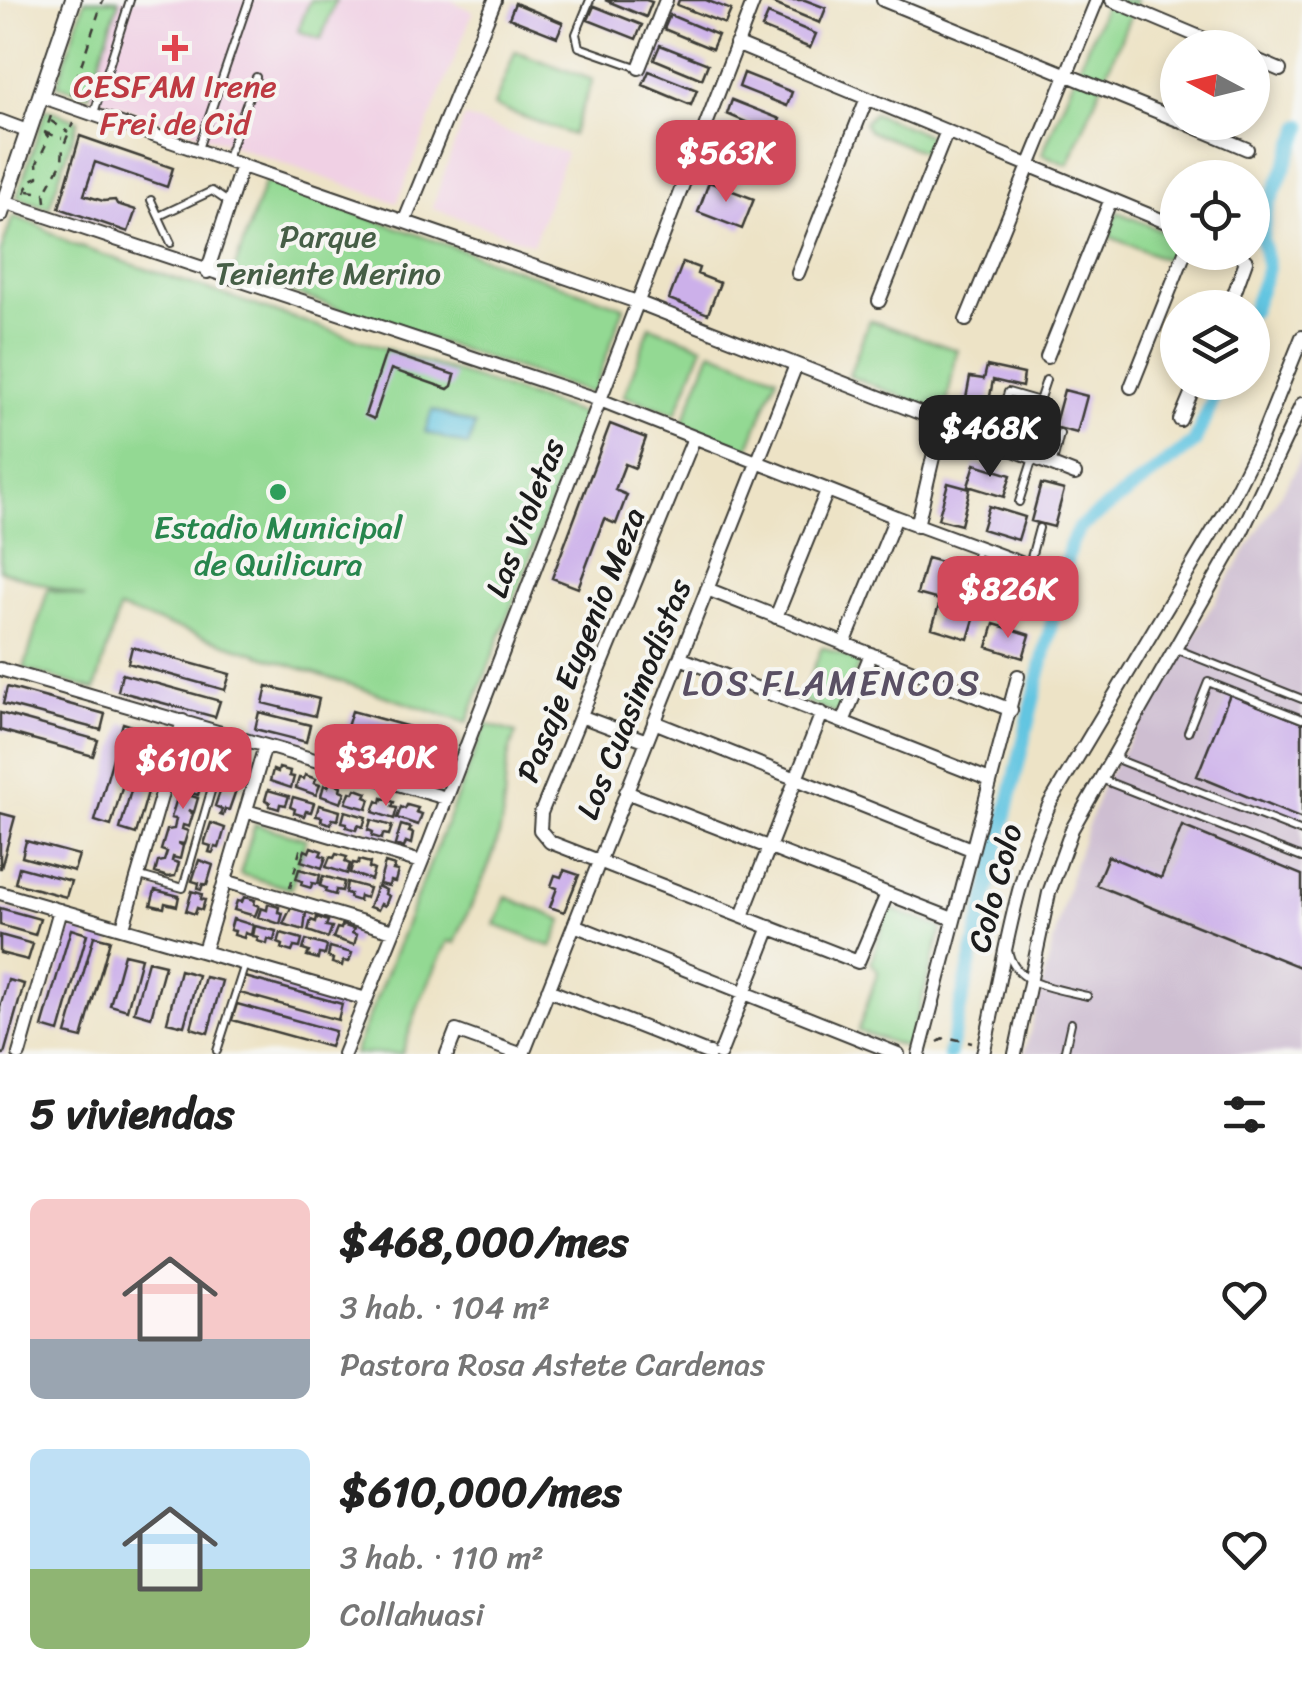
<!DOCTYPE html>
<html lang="es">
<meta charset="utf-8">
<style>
:root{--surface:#fff;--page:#f2f2f2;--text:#222;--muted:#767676;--accent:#d1495b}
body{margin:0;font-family:Sriracha,sans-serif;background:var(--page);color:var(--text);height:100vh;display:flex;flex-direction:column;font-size:38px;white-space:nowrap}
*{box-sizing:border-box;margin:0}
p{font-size:32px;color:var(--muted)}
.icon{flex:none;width:55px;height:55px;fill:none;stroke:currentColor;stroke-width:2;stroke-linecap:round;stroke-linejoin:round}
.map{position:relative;height:1054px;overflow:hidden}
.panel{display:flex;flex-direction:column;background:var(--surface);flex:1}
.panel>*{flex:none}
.needle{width:65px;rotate:277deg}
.buttons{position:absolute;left:1160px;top:30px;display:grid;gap:20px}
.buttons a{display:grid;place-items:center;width:110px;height:110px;border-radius:50%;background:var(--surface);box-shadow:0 5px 15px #0003;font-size:50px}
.price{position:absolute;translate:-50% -85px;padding:0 22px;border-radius:20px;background:var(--accent);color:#fff;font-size:32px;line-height:65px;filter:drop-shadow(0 2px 5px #0008)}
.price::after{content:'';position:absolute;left:50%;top:60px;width:30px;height:22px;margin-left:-15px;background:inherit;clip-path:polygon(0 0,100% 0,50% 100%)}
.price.active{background:#222;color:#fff}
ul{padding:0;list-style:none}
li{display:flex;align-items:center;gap:30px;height:250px;padding:0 30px}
li span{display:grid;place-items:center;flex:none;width:280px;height:200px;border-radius:15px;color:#555}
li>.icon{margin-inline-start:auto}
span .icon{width:120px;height:120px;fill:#fffc;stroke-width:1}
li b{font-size:42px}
h2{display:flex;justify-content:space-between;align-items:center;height:120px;padding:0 30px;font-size:42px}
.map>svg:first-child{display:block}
.built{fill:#f0d0e4}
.industrial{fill:#cebed1}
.green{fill:#93d993;stroke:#587a58;stroke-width:2.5}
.water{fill:#62c5e1;stroke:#3f707e;stroke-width:2.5}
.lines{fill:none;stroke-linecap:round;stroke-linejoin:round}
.canal{stroke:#62c5e1;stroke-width:14}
.building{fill:#ccb0ea}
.service-casing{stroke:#3b3a36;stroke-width:10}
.minor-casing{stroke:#3b3a36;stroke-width:16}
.tertiary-casing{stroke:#3b3a36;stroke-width:19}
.path{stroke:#3b3a36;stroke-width:2.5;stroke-dasharray:8 8;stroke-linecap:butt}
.service{stroke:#fff;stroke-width:6}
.minor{stroke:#fff;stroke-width:12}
.tertiary{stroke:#fff;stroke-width:15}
.health-dot{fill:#e0444e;stroke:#f6f6f2;stroke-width:4}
.leisure-dot{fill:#2e9e5b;stroke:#f6f6f2;stroke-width:4}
.labels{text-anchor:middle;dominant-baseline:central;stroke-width:8;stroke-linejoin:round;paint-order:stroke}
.health-label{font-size:32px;fill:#be3a42;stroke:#f6f6f2}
.park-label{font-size:32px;fill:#465e46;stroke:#f6f6f2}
.street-label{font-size:32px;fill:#1c1c1c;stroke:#f6f6f2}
.leisure-label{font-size:32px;fill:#27864d;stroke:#f6f6f2}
.neighbourhood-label{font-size:35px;letter-spacing:2.5px;fill:#5a5064;stroke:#f6f6f2}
</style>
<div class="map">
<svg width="1302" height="1054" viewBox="0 0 1302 1054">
<rect width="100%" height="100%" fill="#f6f6f2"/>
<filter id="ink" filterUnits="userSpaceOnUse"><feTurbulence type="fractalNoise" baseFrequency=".01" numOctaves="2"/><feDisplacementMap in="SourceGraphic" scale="20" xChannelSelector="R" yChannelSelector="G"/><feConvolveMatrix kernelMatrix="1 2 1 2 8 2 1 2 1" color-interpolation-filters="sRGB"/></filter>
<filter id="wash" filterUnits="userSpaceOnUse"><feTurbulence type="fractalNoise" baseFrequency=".0048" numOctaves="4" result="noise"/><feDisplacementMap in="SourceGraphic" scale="40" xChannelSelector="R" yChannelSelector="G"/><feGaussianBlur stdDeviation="2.25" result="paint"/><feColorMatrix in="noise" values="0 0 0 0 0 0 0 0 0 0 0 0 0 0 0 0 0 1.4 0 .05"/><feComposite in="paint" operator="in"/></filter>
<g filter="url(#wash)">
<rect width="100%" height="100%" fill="#ede3c6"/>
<path class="built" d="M119,0H451L473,12L397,203L89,95Z
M464,117L566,153L533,244L432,208Z"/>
<path class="industrial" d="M1302,452V1054H1024L1073,867L1103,784L1294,472Z"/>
<path class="green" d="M85,0H119L89,95L57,85Z
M310,0H336L321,39L298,31Z
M1107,0H1137L1068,165L1042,154Z
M515,51L593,80L572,135L494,106Z
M46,109L78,120L49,208L17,197Z
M873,113L935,138L928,154L869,131L864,123Z
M265,181L624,307L593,394L233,273Z
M1118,212L1177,237L1178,253L1174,263L1108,236Z
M13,216L38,225L71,244L585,415L467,723L119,609L95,690L24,669L48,589L85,598L0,570V254Z
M869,320L957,350L945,413L849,376Z
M650,326L703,346L676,414L624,396Z
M711,351L777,376L748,450L682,425Z
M822,647L860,662L839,715L801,700Z
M486,724L516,733C502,763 507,794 501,826C492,869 470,903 455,943L448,941L420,1001L402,1054H354Z
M255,824L306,839L291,889L240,874Z
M506,897L563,920L552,947L495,925Z
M888,908L942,928L908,1048L858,1031L878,971L871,962Z"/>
<path class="water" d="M432,410L475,425L468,446L425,432Z"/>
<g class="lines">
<path class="canal" d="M1252,311L1268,268L1262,239L1266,212L1302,126
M949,1054L1070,546L1079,528L1194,443L1221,382"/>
</g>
<g id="blocks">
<path class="building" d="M605,0H646L652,2L646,17Z
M679,0H706L731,10L725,24L677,5Z
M773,0H805L826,8L820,23L772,3Z
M515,3L563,23L557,37L509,18Z
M594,6L642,25L636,39L588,20Z
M768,14L816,34L810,48L762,28Z
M670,15L718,35L712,49L664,29Z
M660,45L708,64L702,79L654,59Z
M649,71L697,90L691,105L643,85Z
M744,73L792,92L787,106L739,87Z
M732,100L780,119L774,134L727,114Z
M723,126L771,146L765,160L717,140Z
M80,136L173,168L167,187L95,162L84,195L103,201L115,200L117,204L136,210L128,232L59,208Z
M709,182L754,199L742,229L698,212Z
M683,262L699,268L697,274L720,283L708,314L669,299Z
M386,352L455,375L452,386L448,389L391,369L374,419L365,415Z
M987,366L1024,374L1022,387L993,380L986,418L963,414L970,377L984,379Z
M1064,390L1087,396L1077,433L1054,427Z
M1015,410L1051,421L1045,444L1009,433Z
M610,424L646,438L635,468L625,464L615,490L627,495L616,524L604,519L578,588L552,578Z
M975,464L1011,475L1004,497L968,486Z
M948,483L970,489L961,525L938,519Z
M1041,484L1064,490L1054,527L1031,521Z
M989,506L1025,517L1018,540L982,529Z
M927,558L949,564L939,600L917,594Z
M1000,577L1036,588L1029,611L993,600Z
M939,605L975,616L968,639L932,628Z
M994,624L1030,635L1023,658L987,647Z
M132,647L230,674L225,690L128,663Z
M122,674L220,701L215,717L118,691Z
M267,686L319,699L315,716L263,703Z
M7,687L105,714L101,730L3,704Z
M1230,694L1302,723V819L1197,776Z
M352,711L449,738L445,754L347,727Z
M259,712L310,725L306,742L255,729Z
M0,713L98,740L93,756L0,730Z
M123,723L139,728L111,826L95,821Z
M148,731L164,736L136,834L120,829Z
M343,736L441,763L436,780L339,753Z
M191,744L210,750L207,762L200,761L199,764L206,766L202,780L196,778L202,782L198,795L192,793L191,796L198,798L194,812L188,810L193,814L189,827L183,825L182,829L188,831L184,844L178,843L183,846L180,859L173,857L172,861L179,863L175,876L168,877L155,873L158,862L164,861L167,852L161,850L167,830L174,829L176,819L171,818L177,798L183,797L185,787L180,786L185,765L191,764L194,755L189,753Z
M231,756L241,759L239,764L243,765L240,775L235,773L233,779L224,776Z
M279,768L290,771L289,776L294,777L291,788L270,781L273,770L278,772Z
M305,775L316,779L314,783L320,785L316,795L296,788L299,778L304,779Z
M330,782L341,786L340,790L345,792L341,803L321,796L324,785L328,787Z
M222,786L236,790L229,810L225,809L223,816L220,815L222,809L215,806Z
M356,789L367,793L365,797L370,799L367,809L346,803L350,792L354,793Z
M268,790L289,796L286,805L280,804L279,809L269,806L270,802L265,800Z
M293,797L314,803L311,812L306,811L304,816L294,813L295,809L290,807Z
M382,798L394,802L392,807L397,808L394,819L373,812L377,801L381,803Z
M319,805L340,811L338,820L332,819L331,824L321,821L322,817L316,816Z
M407,805L418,808L416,812L422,814L418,825L397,818L401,807L405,809Z
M345,811L366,817L363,827L358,825L356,830L346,827L347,823L342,822Z
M0,813L15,817L1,868H0Z
M371,820L392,826L389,835L383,834L382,839L372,836L373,832L368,830Z
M211,823L225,828L219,848L215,847L213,853L209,852L211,846L204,844Z
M401,825L411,828L409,832L413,833L411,844L406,842L404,848L395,845Z
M1182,826L1302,875V968L1096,885L1108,856L1161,878Z
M26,841L79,855L74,871L22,857Z
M311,847L322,851L320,855L326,857L322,868L301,861L305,850L309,852Z
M336,854L347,857L345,862L350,864L347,874L326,867L330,857L334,858Z
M199,860L213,865L207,885L203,884L201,890L198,889L199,883L192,881Z
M359,860L370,863L369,868L374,870L371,880L350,873L353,863L358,864Z
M385,863L395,866L393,870L398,871L395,882L390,881L389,886L379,884Z
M19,867L71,881L66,897L15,883Z
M299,869L320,875L318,884L312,883L311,888L301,885L302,881L296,879Z
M564,870L579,875L564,912L550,907L557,888L551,886L555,875L561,877Z
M323,876L344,882L342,891L336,890L335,895L325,892L326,888L320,886Z
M347,882L369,888L366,898L360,896L359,901L349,898L350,894L345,893Z
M377,886L386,890L385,894L389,896L385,906L381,904L378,910L369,907Z
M155,890L179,896L177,906L165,903L164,908L151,905Z
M192,891L202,894L201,899L205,900L202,910L197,908L195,914L186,911Z
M244,897L255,900L254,904L259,906L255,916L234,910L237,901L242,902Z
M268,904L279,907L278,912L283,913L280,924L258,917L261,908L267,910Z
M0,908L40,919L35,935L0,925Z
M291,908L306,912L304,930L283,924Z
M317,917L328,921L326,926L332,927L328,938L308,931L311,920L316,922Z
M233,919L253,925L251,935L245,933L244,938L234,935L235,931L230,930Z
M342,925L354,929L352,933L357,935L354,945L333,938L337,928L341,929Z
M255,926L276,931L274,941L268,939L267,944L257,941L258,937L253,936Z
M71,929L87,934L59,1032L42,1027Z
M281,933L302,939L300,948L294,947L292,952L282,949L283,945L278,943Z
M0,935L33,944L28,960L0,953Z
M94,936L110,940L82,1038L66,1034Z
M306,940L327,946L325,955L319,954L318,959L307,956L309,952L303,950Z
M330,947L352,953L349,962L343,961L342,966L332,963L333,959L328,957Z
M124,954L141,958L127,1010L110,1005Z
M148,961L165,965L151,1017L134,1012Z
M180,970L198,975L184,1026L167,1022Z
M205,977L222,981L208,1033L191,1028Z
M245,977L342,1004L338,1020L240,993Z
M8,980L24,984L4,1054H0V1007Z
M237,1004L335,1031L330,1047L232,1020Z"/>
</g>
</g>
<g filter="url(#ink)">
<use href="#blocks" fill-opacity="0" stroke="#3b3a36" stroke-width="2.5"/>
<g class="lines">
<g class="service-casing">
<path id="service" d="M590,0L576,34L579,47L639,68
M94,113L130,0
M198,149L249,0
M227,158L256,77
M151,200L171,243
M159,216L212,191L228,202
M994,442L1008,392L1039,401L1046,380
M1052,466L1060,434
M1019,502L1033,458
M1029,565L1039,528
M965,596L978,549
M1176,649L1302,699
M1188,732L1208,682L1302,719
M1114,758L1302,832
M1101,779L1302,858
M140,876L183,888L227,736
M1008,951C1016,987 1057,988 1087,996
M217,1051L245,964
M1064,1054L1071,1023"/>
</g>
<g class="minor-casing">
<path id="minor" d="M883,0L1178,120
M1112,0L1226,48
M736,44L1178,227
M1252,58L1280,70
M639,68L666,0
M40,96L637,302L1075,474
M0,121L27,131
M1183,122L1247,149
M4,202L600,400L896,517L1045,572
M405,220L495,0
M207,272L242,165
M798,273L867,98
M879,301L947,131
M1229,308L1246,261L1237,252
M966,320L1097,0
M1047,357L1111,199
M1131,387L1185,252
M1180,420L1196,382
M694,438L541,813L540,830L550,842L858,962L887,894
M917,526L941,423
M707,589L1011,710
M776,617L827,491
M844,644L896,517
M680,658L990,780
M0,669L446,798
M583,717L647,741
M654,722L971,849
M843,722L871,654
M626,792L953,919
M246,811L421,862
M225,881L393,931
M0,893L366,999
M742,916L822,713
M574,925L898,1054
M123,927L183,721
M204,951L265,746
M548,990L710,1054
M19,1054L60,910
M344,1054L428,846L754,0
M447,1054L456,1031L520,1054
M523,1054L796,365
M720,1054L770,927
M919,1054L1018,676
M983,1054C1003,969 1013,883 1050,803L1229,504L1258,446L1302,337
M1015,1054L1049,893L1072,829L1241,533L1302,404"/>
</g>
<g class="tertiary-casing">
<path id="tertiary" d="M0,215L73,0"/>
</g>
<path class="path" d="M71,95L103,0
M51,121L68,132
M46,133L62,138
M28,191L45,193
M25,193L31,180L38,177L37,163L49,138L45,133L52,113
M46,202L45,193L62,162L63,147L73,123
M290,888L302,843
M938,1042L946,1037L972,1043"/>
<use href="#service" class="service"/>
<use href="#minor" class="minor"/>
<use href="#tertiary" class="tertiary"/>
</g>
</g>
<path class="health-dot" d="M170 33h10v10h10v10h-10v10h-10v-10h-10v-10h10z"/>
<circle class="leisure-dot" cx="278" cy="492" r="10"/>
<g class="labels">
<g class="health-label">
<text x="175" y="86">CESFAM Irene<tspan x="175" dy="37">Frei de Cid</tspan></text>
</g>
<g class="park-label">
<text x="328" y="236">Parque<tspan x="328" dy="37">Teniente Merino</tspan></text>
</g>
<g class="street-label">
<text transform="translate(525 518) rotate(-69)">Las Violetas</text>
<text transform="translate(581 645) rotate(-68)">Pasaje Eugenio Meza</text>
<text transform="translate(634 699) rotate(-68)">Los Cuasimodistas</text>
<text transform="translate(995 888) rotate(-75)">Colo Colo</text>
</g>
<g class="leisure-label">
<text x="278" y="527">Estadio Municipal<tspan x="278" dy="37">de Quilicura</tspan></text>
</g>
<g class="neighbourhood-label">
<text x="832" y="683">LOS FLAMENCOS</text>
</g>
</g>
</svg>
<div class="buttons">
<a><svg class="needle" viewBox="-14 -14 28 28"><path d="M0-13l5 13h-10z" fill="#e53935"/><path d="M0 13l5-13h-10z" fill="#767676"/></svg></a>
<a><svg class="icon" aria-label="locate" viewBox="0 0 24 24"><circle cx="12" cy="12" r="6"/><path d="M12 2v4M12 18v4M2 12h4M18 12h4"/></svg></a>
<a><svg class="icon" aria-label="layers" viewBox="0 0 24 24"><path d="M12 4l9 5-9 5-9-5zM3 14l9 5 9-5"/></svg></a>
</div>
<b class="price" style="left:726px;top:205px">$563K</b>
<b class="price active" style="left:990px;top:480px">$468K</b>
<b class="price" style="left:1008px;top:641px">$826K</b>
<b class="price" style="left:386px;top:809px">$340K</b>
<b class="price" style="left:183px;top:812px">$610K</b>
</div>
<section class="panel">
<h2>5 viviendas<svg class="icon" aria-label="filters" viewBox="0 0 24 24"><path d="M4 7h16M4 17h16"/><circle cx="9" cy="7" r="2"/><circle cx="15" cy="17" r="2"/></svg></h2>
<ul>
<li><span style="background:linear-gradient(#f6c9c9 70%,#9aa5b1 0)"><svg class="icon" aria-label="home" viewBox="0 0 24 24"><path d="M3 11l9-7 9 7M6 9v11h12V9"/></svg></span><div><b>$468,000/mes</b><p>3 hab. · 104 m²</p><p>Pastora Rosa Astete Cardenas</p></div><svg class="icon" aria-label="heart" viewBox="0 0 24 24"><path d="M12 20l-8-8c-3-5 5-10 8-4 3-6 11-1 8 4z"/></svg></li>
<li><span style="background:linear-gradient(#bfe0f5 60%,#8fb573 0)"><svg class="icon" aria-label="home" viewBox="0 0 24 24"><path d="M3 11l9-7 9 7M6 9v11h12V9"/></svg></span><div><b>$610,000/mes</b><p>3 hab. · 110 m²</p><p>Collahuasi</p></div><svg class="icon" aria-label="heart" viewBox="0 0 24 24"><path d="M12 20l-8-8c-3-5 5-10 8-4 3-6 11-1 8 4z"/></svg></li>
</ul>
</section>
